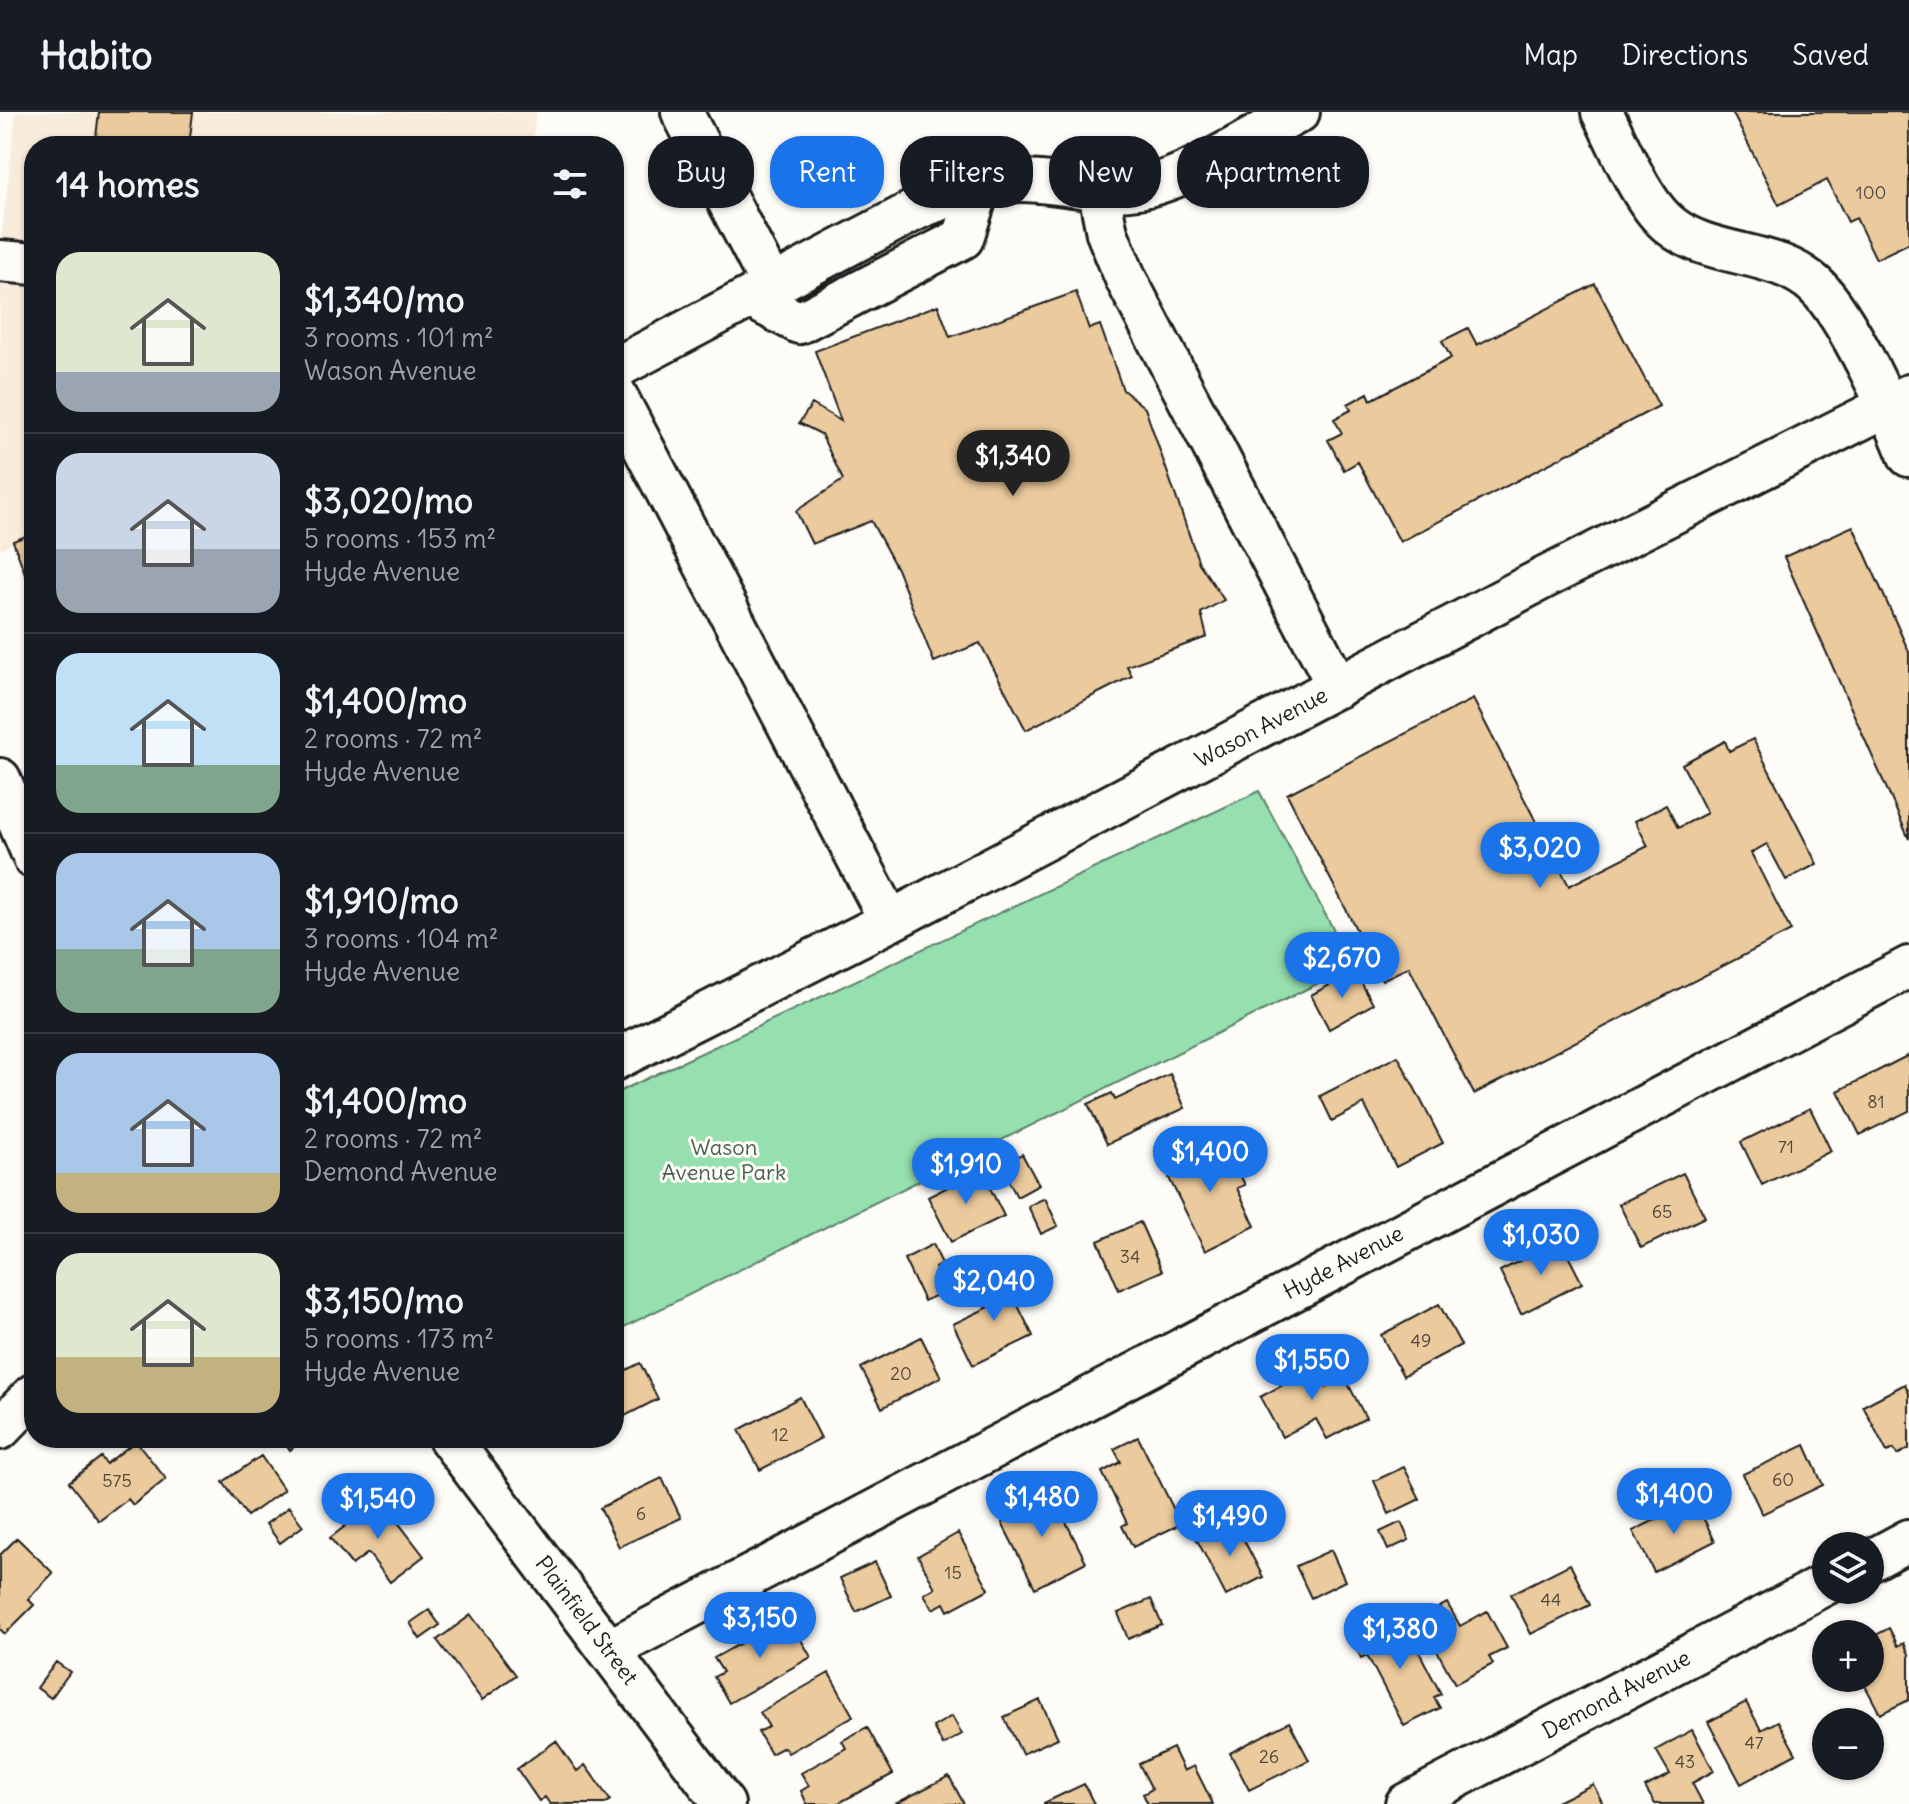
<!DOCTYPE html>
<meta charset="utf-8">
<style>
:root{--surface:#171b24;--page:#20242c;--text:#f1f3f6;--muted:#9ea1a6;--line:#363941;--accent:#1a73e8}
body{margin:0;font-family:Delius,sans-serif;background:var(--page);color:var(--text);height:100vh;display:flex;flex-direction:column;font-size:30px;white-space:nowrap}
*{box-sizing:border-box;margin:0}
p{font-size:26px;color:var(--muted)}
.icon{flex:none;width:44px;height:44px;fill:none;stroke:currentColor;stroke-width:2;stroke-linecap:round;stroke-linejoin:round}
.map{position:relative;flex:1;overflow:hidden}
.side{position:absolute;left:24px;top:24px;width:600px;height:1312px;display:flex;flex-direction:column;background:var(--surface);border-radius:32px;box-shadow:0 2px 6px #0004}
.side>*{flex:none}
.guide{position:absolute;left:648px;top:24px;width:760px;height:72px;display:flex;gap:16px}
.tools{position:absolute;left:1812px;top:1420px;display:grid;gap:16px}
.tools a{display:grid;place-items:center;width:72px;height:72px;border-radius:50%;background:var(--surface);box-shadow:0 2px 6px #0004;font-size:40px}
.price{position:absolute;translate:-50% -68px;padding:0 18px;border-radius:28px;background:var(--accent);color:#fff;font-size:26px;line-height:52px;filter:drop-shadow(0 2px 4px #0008)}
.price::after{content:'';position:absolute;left:50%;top:48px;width:24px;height:18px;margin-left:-12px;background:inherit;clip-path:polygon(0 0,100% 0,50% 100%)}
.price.current{background:#222;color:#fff}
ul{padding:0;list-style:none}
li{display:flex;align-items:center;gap:24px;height:200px;padding:0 32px}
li+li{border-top:2px solid var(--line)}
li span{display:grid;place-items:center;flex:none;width:224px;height:160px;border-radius:24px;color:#555}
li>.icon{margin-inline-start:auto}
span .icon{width:96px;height:96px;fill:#fffc;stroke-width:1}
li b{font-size:34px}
h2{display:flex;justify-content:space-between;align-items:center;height:96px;padding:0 32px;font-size:34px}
.tag{padding:0 28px;border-radius:32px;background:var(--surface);box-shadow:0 2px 6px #0004;font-size:28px;line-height:72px}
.tag.current{background:var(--accent);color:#fff}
header{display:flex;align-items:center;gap:48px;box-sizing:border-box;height:112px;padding:0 40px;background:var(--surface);border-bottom:2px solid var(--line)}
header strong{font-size:38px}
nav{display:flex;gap:44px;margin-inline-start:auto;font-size:28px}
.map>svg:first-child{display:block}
.built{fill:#f8eddc}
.green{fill:#96dfaf;stroke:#597e66;stroke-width:2}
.building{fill:#ebca9d;stroke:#1c1c1c;stroke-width:2}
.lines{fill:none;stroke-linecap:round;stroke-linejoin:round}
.minor-casing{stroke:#1c1c1c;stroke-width:46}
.minor{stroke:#fdfcf7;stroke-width:40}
.labels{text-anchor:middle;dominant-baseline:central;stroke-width:6;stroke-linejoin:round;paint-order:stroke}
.number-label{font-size:18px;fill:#50483c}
.street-label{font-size:22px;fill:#1c1c1c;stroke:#fdfcf7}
.park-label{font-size:22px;fill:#47604f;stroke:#fdfcf7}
</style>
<header>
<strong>Habito</strong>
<nav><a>Map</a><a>Directions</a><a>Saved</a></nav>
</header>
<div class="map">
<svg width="1909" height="1692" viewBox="0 0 1909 1692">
<rect width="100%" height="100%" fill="#fdfcf7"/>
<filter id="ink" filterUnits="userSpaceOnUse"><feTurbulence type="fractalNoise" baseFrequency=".0125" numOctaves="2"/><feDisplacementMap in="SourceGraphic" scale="16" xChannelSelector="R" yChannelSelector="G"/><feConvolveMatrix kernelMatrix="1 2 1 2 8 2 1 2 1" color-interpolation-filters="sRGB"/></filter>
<g filter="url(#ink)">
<path class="built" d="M16,0H536L532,34H34V421L0,437V136Z"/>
<path class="green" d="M1259,679L1353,854L614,1220V982Z"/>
<path class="building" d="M99,0H193L189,34H95Z
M1732,0H1909V131L1876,147L1856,106L1848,110L1827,68L1779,93Z
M1595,172L1659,294L1400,430L1358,350L1344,358L1328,328L1342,321L1334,307L1351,298L1348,292L1368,281L1371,288L1451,246L1442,229L1468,216L1477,233Z
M1076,180L1089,217L1100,213L1123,278L1145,296L1199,451L1224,488L1201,501L1207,525L1127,554L1132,564L1026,618L980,531L934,550L897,457L871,409L812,432L796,399L843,368L821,322L799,311L812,292L841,309L815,239L938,193L950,225Z
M1853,414L1909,540V727L1784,445Z
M34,421V461L26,464L13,429Z
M1473,587L1569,774L1648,734L1635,709L1666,693L1678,716L1707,701L1682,652L1725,629L1729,639L1753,627L1817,752L1786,768L1767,732L1751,741L1791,819L1474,982L1409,855L1382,868L1287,682Z
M1355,859L1373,892L1329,917L1311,883Z
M1909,943V999L1860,1023L1838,979Z
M1398,944L1443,1031L1396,1055L1364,992L1332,1009L1320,984Z
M1170,962L1185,996L1107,1032L1088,992L1112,981L1115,988Z
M1810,996L1831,1039L1762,1073L1741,1030Z
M1191,1023L1203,1048L1218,1040L1224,1052L1233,1048L1245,1073L1237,1076L1255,1114L1205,1139L1169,1066L1181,1060L1168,1034Z
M1022,1042L1039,1073L1017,1085L1000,1053Z
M981,1058L1004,1104L951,1130L928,1085Z
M1683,1061L1705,1105L1641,1136L1619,1092Z
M1045,1086L1058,1114L1041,1122L1028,1094Z
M1140,1110L1162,1159L1119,1178L1098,1129Z
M1560,1128L1582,1171L1521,1202L1500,1159Z
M933,1132L942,1152L935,1156L946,1179L924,1189L904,1147Z
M1001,1159L1033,1224L973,1253L953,1212L991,1194L979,1170Z
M1439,1192L1461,1233L1403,1264L1381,1223Z
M921,1225L941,1265L882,1296L861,1256Z
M1311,1246L1326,1275L1345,1266L1366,1306L1327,1327L1316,1307L1282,1325L1260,1285L1281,1274L1276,1264Z
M640,1251L658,1287L623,1305L614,1288V1264Z
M1905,1272L1909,1281V1337L1897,1343L1894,1337L1887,1340L1863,1294Z
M800,1285L821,1326L760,1358L739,1318Z
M1138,1325L1181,1412L1133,1435L1122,1414L1127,1411L1102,1360L1121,1350L1114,1337Z
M281,1326H305L290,1338Z
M136,1329L166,1367L133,1393L128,1387L99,1409L69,1370L101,1345L106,1352Z
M1805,1333L1823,1373L1762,1402L1743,1362Z
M261,1344L284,1378L247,1404L223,1370Z
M1404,1355L1420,1387L1389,1402L1374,1369Z
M662,1366L681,1406L619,1435L600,1396Z
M1032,1381L1037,1392L1053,1384L1086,1450L1035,1476L1002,1411L1008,1407L1003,1396Z
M380,1387L424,1444L390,1470L368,1441L352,1453L330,1426Z
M1694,1388L1715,1429L1654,1460L1633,1419Z
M289,1395L303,1414L280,1431L266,1412Z
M1233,1407L1263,1465L1226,1484L1196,1426Z
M1401,1410L1409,1428L1388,1438L1380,1420Z
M958,1421L989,1477L948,1499L944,1491L933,1497L924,1482L935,1476L918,1444Z
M17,1426L53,1461L28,1487L34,1493L5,1522L0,1517V1443Z
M1331,1438L1345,1469L1311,1486L1296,1454Z
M875,1450L891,1484L856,1500L840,1466Z
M1570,1452L1590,1493L1531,1522L1511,1482Z
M1151,1487L1162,1513L1128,1527L1118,1501Z
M1447,1491L1460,1514L1487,1499L1507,1536L1489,1545L1493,1552L1455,1572L1419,1506Z
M429,1498L440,1513L420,1527L410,1511Z
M471,1503L516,1563L482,1588L437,1528Z
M788,1505L811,1545L729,1591L714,1565L723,1560L714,1546Z
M1380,1510L1388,1524L1406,1515L1441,1582L1434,1585L1440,1596L1404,1614L1367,1543L1361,1546L1350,1526Z
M1889,1516L1898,1534L1904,1531L1909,1542V1588L1880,1602L1861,1566H1870V1526Z
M56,1550L70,1560L51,1586L37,1576Z
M829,1561L853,1604L788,1641L784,1635L771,1642L758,1620L769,1615L760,1600Z
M1040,1588L1058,1626L1022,1642L1004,1605Z
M1746,1590L1761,1618L1778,1609L1796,1642L1741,1672L1708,1610Z
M952,1604L962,1622L943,1633L933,1615Z
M1289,1610L1309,1648L1249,1678L1230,1641Z
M867,1615L893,1662L837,1692H807L801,1679L809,1674L801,1661L846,1636L842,1629Z
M1692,1618L1714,1659L1692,1671L1703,1692H1655L1645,1675L1670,1662L1656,1638Z
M556,1629L577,1659L585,1653L610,1688L605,1692H550L545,1685L539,1689L517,1657Z
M1173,1636L1184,1659L1194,1654L1213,1692H1148L1143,1682L1152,1677L1139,1652Z
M949,1664L964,1692H895Z
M1084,1672L1094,1692H1044V1691Z
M1593,1672L1603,1692H1553Z"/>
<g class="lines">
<g class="minor-casing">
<path id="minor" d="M682,0L772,174
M1602,0C1619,33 1642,92 1671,114C1710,146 1777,137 1816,174C1847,203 1892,302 1909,344
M1099,80L1107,121L1126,167L1338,575
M0,149L34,152
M750,185L799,211L963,126L979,76
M614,257L917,97C944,86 974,73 1004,70C1050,65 1093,83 1138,76C1185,69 1255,23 1299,0
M614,279L890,809
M0,667L34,746
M614,948L890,809L1544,466L1909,283
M0,1317L34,1282
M449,1326L724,1692
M1870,1449L1909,1428
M609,1538L1909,855
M1406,1692L1826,1472"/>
</g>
<use href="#minor" class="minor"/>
</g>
</g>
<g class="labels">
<g class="number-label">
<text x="1871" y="80">100</text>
<text x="1876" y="989">81</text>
<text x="1786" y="1034">71</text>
<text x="1662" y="1099">65</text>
<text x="1130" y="1144">34</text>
<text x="1421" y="1228">49</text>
<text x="901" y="1261">20</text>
<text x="780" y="1322">12</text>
<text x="1783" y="1367">60</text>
<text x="117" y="1368">575</text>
<text x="641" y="1401">6</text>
<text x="953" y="1460">15</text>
<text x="1551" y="1487">44</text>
<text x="1754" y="1630">47</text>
<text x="1269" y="1644">26</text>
<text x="1685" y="1649">43</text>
</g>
<g class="street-label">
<text transform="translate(1261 615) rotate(-28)">Wason Avenue</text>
<text transform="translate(1343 1150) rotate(-28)">Hyde Avenue</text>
<text transform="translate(587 1508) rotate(53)">Plainfield Street</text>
<text transform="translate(1616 1582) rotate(-28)">Demond Avenue</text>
</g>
<g class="park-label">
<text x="724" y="1035">Wason<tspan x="724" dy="25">Avenue Park</tspan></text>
</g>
</g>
</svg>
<div class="tools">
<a><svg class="icon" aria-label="layers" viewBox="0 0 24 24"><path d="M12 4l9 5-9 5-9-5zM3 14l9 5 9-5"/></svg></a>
<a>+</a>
<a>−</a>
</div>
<b class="price current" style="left:1013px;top:386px">$1,340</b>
<b class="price" style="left:1540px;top:778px">$3,020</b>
<b class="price" style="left:1342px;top:888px">$2,670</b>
<b class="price" style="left:1210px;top:1082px">$1,400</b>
<b class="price" style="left:966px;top:1094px">$1,910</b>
<b class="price" style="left:1541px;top:1165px">$1,030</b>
<b class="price" style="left:994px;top:1211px">$2,040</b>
<b class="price" style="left:1312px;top:1290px">$1,550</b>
<b class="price" style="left:1674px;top:1424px">$1,400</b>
<b class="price" style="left:1042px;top:1427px">$1,480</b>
<b class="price" style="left:378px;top:1429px">$1,540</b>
<b class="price" style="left:1230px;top:1446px">$1,490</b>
<b class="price" style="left:760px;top:1548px">$3,150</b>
<b class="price" style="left:1400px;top:1559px">$1,380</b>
<div class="guide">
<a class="tag">Buy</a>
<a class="tag current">Rent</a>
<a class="tag">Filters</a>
<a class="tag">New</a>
<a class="tag">Apartment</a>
</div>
<section class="side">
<h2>14 homes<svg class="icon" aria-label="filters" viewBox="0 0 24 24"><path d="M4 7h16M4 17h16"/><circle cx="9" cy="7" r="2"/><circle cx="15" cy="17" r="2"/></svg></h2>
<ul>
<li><span style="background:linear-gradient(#dfe7d0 75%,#9aa5b1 0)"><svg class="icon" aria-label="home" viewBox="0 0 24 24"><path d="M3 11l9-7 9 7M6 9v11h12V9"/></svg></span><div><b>$1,340/mo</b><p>3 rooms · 101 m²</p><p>Wason Avenue</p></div></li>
<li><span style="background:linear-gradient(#c9d6e8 60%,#9aa5b1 0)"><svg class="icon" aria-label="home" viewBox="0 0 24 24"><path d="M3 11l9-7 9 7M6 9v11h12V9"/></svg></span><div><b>$3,020/mo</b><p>5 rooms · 153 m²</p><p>Hyde Avenue</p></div></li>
<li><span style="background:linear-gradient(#bfe0f5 70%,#7fa58c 0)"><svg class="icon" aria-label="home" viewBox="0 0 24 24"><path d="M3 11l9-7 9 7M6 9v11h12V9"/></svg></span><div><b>$1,400/mo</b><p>2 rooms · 72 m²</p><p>Hyde Avenue</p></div></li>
<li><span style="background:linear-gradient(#a9c7e8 60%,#7fa58c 0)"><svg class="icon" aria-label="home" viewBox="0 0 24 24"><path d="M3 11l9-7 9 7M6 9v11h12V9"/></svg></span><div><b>$1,910/mo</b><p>3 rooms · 104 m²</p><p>Hyde Avenue</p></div></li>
<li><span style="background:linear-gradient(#a9c7e8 75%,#c2b280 0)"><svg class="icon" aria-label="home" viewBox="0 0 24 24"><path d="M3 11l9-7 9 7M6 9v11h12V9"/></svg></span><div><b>$1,400/mo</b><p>2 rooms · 72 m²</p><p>Demond Avenue</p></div></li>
<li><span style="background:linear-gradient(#dfe7d0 65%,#c2b280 0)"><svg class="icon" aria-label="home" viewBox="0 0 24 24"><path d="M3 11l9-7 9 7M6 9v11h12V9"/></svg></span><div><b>$3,150/mo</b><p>5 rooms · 173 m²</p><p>Hyde Avenue</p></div></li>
</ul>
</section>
</div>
